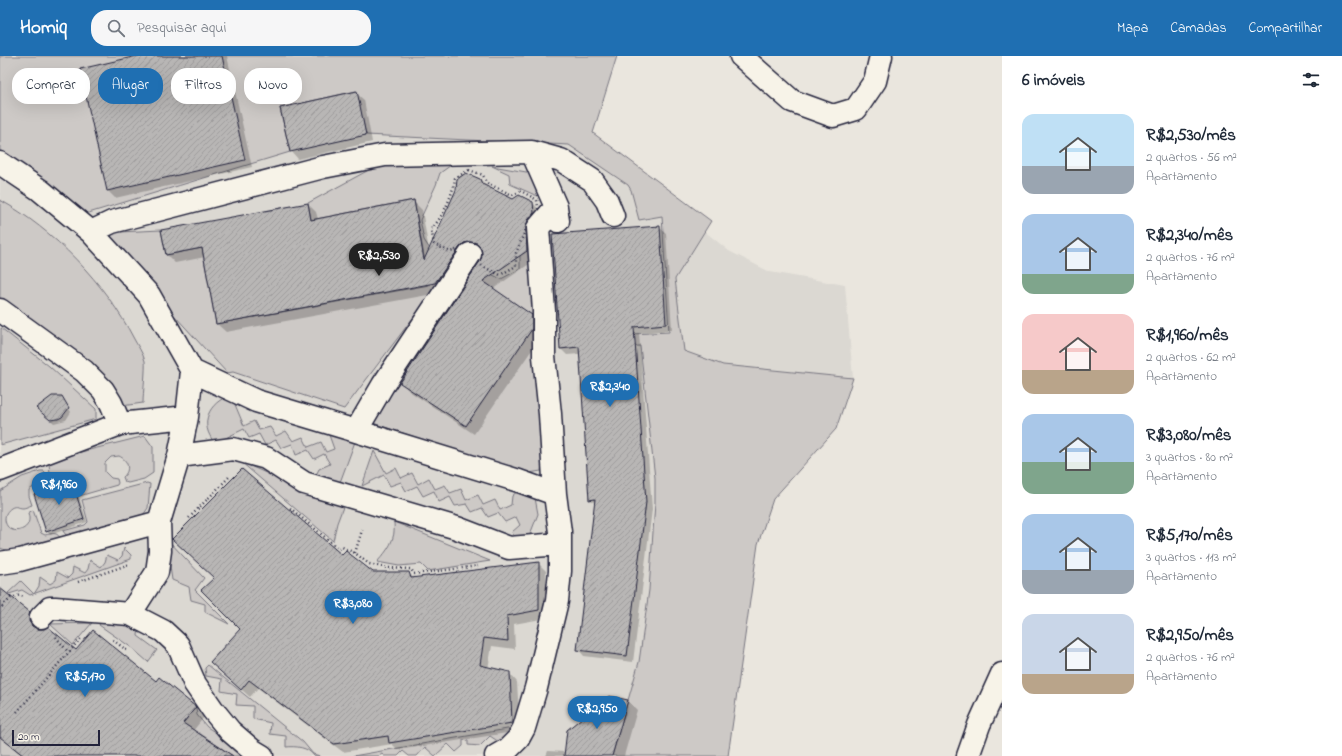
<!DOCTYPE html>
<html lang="pt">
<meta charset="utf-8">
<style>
:root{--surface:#fff;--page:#f6f6f7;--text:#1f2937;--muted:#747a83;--accent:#1f6fb2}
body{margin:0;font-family:"Indie Flower",sans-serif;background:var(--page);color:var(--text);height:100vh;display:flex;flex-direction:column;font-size:15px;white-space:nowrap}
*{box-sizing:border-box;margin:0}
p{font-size:13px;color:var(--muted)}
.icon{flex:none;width:22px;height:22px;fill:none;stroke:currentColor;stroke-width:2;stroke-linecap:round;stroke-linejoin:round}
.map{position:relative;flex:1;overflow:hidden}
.panel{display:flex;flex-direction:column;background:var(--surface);width:340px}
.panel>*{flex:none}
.guide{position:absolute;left:12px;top:12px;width:380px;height:36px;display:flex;gap:8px}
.scale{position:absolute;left:12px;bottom:10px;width:88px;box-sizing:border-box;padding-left:4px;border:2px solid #22223b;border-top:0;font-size:11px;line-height:14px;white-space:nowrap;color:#22223b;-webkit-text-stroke:3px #f7f3e8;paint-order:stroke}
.price{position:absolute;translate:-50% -34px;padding:0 9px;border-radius:14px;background:var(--accent);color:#fff;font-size:13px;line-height:26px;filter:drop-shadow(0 1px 2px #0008)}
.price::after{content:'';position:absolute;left:50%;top:24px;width:12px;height:9px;margin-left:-6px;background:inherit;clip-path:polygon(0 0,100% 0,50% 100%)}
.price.current{background:#222;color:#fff}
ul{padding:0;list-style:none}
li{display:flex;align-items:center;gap:12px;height:100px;padding:0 20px}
li span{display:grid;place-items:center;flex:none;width:112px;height:80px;border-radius:12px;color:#555}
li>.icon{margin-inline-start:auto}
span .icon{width:48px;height:48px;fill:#fffc;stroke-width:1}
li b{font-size:17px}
h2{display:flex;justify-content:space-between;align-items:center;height:48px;padding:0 20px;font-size:17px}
.chip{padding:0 14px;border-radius:16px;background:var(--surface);box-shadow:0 4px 16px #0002;font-size:14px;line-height:36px}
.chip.current{background:var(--accent);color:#fff}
header{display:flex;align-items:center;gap:24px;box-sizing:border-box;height:56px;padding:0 20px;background:var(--accent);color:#fff}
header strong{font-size:19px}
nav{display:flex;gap:22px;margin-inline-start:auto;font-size:14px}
.search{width:280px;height:36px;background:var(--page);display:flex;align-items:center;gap:10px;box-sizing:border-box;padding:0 14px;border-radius:16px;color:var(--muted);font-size:15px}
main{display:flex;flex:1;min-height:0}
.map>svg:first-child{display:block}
.built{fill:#dbd8d2}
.green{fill:#cdc9c6;stroke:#787680}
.shadow{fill:#0003}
.building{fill:url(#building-hatch);stroke:#22223b}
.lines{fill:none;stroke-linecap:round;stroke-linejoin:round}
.minor-casing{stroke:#22223b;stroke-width:25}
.path{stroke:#22223b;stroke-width:2.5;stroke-dasharray:1 3;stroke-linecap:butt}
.minor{stroke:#f7f3e8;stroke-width:22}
</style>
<header>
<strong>Homiq</strong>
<div class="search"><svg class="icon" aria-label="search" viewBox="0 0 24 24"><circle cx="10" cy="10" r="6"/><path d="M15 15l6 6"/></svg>Pesquisar aqui</div>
<nav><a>Mapa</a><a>Camadas</a><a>Compartilhar</a></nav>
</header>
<main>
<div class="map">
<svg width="1002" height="700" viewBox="0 0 1002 700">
<defs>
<pattern id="building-hatch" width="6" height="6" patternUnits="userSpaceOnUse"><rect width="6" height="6" fill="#b8b6b5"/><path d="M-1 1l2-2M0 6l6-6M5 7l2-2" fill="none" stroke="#9e9c9d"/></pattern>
</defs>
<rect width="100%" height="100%" fill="#eae6de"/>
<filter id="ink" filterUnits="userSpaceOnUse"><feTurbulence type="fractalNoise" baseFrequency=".025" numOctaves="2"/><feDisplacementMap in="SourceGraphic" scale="8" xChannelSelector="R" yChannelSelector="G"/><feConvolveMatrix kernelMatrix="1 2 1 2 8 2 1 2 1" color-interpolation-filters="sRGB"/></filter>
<g filter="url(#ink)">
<path class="built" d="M0,0L559,58L729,195L770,216L845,229L853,322L836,373L773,443L758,488L728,700H0Z"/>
<path class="green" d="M0,0H617L593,77L711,165L675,223L684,295L723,309L853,322L836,373L773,443L758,488L728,700H612L639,606L649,534L655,447V422L640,290L615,291L613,279L669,276L662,160L639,164L631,134L628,129L569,89L366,79L356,35L280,52L290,96L82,159L0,101Z
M389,103L454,107L440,117L436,129L420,164L424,184L434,199L446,196L459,201L344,353L233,316L227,317L99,177L161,174L166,199L202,192L216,268L429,229L414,144L311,164L308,147Z
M492,110L532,117L544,127L549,174L550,343L541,415L529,417L513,414L361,363L478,205L479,211L481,213L501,223L520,213V198L531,172L545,149L541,140L535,139L510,128L509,118Z
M0,144C53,173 106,228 134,283C137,289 143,297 145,305C146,312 143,338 143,347L114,351L0,243Z
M1,272L49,310L96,353V363L0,389Z
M231,339L244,370L254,365L259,374L270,371L276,380L286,375L293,385L303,381L308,391L321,386L326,396L334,393L329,379L335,375L356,383L339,429L318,425L316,419L319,413L330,408L324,398L314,403L308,394L296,399L292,388L281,392L276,384L265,389L259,378L249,382L244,373L215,387C198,368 209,346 231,339Z
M145,380L153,391V417L144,423L128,427L125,426L123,421C131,414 128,404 119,400L111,401L105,407V416L111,422L117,423L118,427L117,429L79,440L74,423L72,421H67L56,425L50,418L49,407L53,403Z
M374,395L386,417L396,412L401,422L412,417L418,428L429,422L435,433L445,429L450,437L461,433L466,444L478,439L483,449L495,444L500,454L511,449L512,440L519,434L535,442L538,458L529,481L516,485L512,476L520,469L516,461L505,466L498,457L488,461L482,452L472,456L467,448L455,450L450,441L439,446L434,435L423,440L417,430L406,435L401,426L390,430L384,419L362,430Z
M241,406L343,451L337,467L333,485Z
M40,415H44L46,421L47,427L32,432L29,434V440L32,449C29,450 25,452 23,452C18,452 16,449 11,452C7,455 5,458 5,463C6,482 35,476 28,457L33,454L41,477L45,479C58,476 57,477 64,488C44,491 20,500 0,492V435L22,421Z
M147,427L150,428L148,452L141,462L72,482L66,479L63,475L85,469L88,466L82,444Z
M394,466L490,505L428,515L421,508L399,510L377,506C388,494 396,484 394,466Z
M166,482L204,522L195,534L229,568L205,556V548L191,544L189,531L172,524Z
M124,492L131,499V503L30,539L22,534L9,538L8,537L21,525L34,538L39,530L40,521L50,528L56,524L57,516L68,522L72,518L73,511L85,517L88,513L90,504L101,511L105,506L107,499L118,504L122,500Z
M104,562L139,570L138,580L157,594L148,606L132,592L99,569Z
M92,567L73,589L50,568Z
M208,609L303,686L313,698L320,700H314C308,691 296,690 286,691V680L270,678L271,667L253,663V650L236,649L237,638L221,635L222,623L206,620L205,612Z
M0,647L3,683L24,700H0Z
M196,651L197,659L207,671L252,700H233L199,677L183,700H157Z
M513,672L499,686L490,680L480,690L468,689V685L463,684V690L456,696L448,688L435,700L425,691L417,700H409L403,695L398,700H384L382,698L379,700H353Z"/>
<path class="shadow" d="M142,0H227L252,111L115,142L108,135Z
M356,37L364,44L372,86L298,103L291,95Z
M480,123L489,132L513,144L533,147L541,156L535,204L493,233L531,259L540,268V282L474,378L409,335L401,326L481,205L483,195L479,194L444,236L226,276L217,268L205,201L175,207L166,198L308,148L316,156L318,163L413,145L422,154L429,195Z
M659,171L666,177L672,274L639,277L652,453L633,606L584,600L578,593L596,448L590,443L580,298L567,299L561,293Z
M61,341L71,356L66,364L54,367L41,355Z
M71,426L75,429L87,466L50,479L47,475Z
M342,501L373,517H409L414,523L538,507L546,515L547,562L514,568L515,593L492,590L488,613L509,617L517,626L520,675L398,694L392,688L343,696L258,632L250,641L219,614Z
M0,532L38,566L37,574L76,596L156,626L194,651L204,661L193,675L232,700H23L0,681Z
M608,641L628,645L637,654L624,700H546L548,695L565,696L568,674Z"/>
<path class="building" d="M137,0H222L245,104L107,135L80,13Z
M357,35L366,79L290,96L280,52Z
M466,117L480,123L482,128L513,143L519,139L533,146L534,157L528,164L526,172L527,195L483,225L532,259V273L466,370L400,327L480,205L482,199L481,193L477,187L470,186L464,187L460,191L435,227L216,268L202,192L166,199L161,174L308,147L311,164L414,144L424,204L456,134L457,123Z
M660,170L666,268L634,271L646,446L627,600L577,594L595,443L589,444L579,291L560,293L552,178Z
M52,340H62L69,352L62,361L58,363L50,364L36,352Z
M242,413L342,499L346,495L373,516H409L411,522L539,506V554L507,560L508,585L484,582L480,609L510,616L512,667L389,687L388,680L334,688L249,624L241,634L210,606L240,573L201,534L214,522L172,483Z
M72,425L84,463L46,476L34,438Z
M0,532L30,556L29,565L32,570L37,573H44L48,571L76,594L93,574L156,625L159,621L196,651L183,667L233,700H24L0,681Z
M609,640L628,644L612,700H564L567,674Z"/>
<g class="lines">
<g class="minor-casing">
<path id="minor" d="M741,0L792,45L833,60L856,53L875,25L881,0
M532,96L556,151L558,165
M0,107L40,134L91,176L149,239L192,315L187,361L120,368L111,347L103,334L84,315L0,254
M91,176L112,166L323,111L385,99L532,96L561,104L592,124L607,145L613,160
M192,315L256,345L356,375L383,329L470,198
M356,375L519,425L555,438L550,358L544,300V255L538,172L556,151
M179,400L233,393L266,402L304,427L457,472L509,492L560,488
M0,414L120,368
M159,466L179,400L187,361
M0,507L20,504L159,466L160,495L157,516L130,558
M41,561L50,552H55L130,558L163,575L178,589L195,628L213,654L230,675L252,694L262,700
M496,700L508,693L518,683L524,672L536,632L557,545L560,515V476L555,438
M968,700L979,669L1002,618"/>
</g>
<path class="path" d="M469,114L483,119L487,127L512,139L521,135L537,144L539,159L528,168L516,197V210L500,219L482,210L470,198L460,193L450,196L434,188L431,173C443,162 453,138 455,122Z
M290,452L339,493L342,491L355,497L369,508L387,512L411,513L414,518L478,510
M189,462L229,421
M355,497L363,471
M78,526L130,508
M2,551L11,542L20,539L23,541
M56,581L68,596
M113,584L129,596
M17,656L82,581"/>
<use href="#minor" class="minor"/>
</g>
</g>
</svg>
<div class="scale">20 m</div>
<b class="price current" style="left:379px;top:221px">R$2,530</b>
<b class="price" style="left:610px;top:352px">R$2,340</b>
<b class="price" style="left:59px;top:450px">R$1,960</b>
<b class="price" style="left:353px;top:569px">R$3,080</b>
<b class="price" style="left:85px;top:642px">R$5,170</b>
<b class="price" style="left:597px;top:674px">R$2,950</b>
<div class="guide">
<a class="chip">Comprar</a>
<a class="chip current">Alugar</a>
<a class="chip">Filtros</a>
<a class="chip">Novo</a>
</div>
</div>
<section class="panel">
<h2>6 imóveis<svg class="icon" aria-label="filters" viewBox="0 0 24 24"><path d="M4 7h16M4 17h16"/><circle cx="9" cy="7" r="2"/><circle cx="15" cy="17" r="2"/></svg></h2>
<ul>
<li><span style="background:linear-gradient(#bfe0f5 65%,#9aa5b1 0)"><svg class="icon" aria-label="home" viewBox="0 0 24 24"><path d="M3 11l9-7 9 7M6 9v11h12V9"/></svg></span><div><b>R$2,530/mês</b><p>2 quartos · 56 m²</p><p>Apartamento</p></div></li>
<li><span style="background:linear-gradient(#a9c7e8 75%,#7fa58c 0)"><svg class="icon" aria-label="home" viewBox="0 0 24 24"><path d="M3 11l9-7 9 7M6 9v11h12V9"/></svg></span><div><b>R$2,340/mês</b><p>2 quartos · 76 m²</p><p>Apartamento</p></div></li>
<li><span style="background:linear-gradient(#f6c9c9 70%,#b9a48a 0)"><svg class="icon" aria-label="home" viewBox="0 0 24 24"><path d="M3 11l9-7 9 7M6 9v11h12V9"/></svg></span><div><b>R$1,960/mês</b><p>2 quartos · 62 m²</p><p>Apartamento</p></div></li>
<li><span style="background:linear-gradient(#a9c7e8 60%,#7fa58c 0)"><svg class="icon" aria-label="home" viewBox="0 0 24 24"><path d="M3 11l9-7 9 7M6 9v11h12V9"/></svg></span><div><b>R$3,080/mês</b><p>3 quartos · 80 m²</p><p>Apartamento</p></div></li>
<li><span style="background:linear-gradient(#a9c7e8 70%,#9aa5b1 0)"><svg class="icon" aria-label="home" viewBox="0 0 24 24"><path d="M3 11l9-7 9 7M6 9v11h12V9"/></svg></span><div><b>R$5,170/mês</b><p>3 quartos · 113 m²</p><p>Apartamento</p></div></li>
<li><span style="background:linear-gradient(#c9d6e8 75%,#b9a48a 0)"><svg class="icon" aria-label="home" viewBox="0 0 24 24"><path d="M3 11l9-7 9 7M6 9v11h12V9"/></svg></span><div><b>R$2,950/mês</b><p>2 quartos · 76 m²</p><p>Apartamento</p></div></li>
</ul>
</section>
</main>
